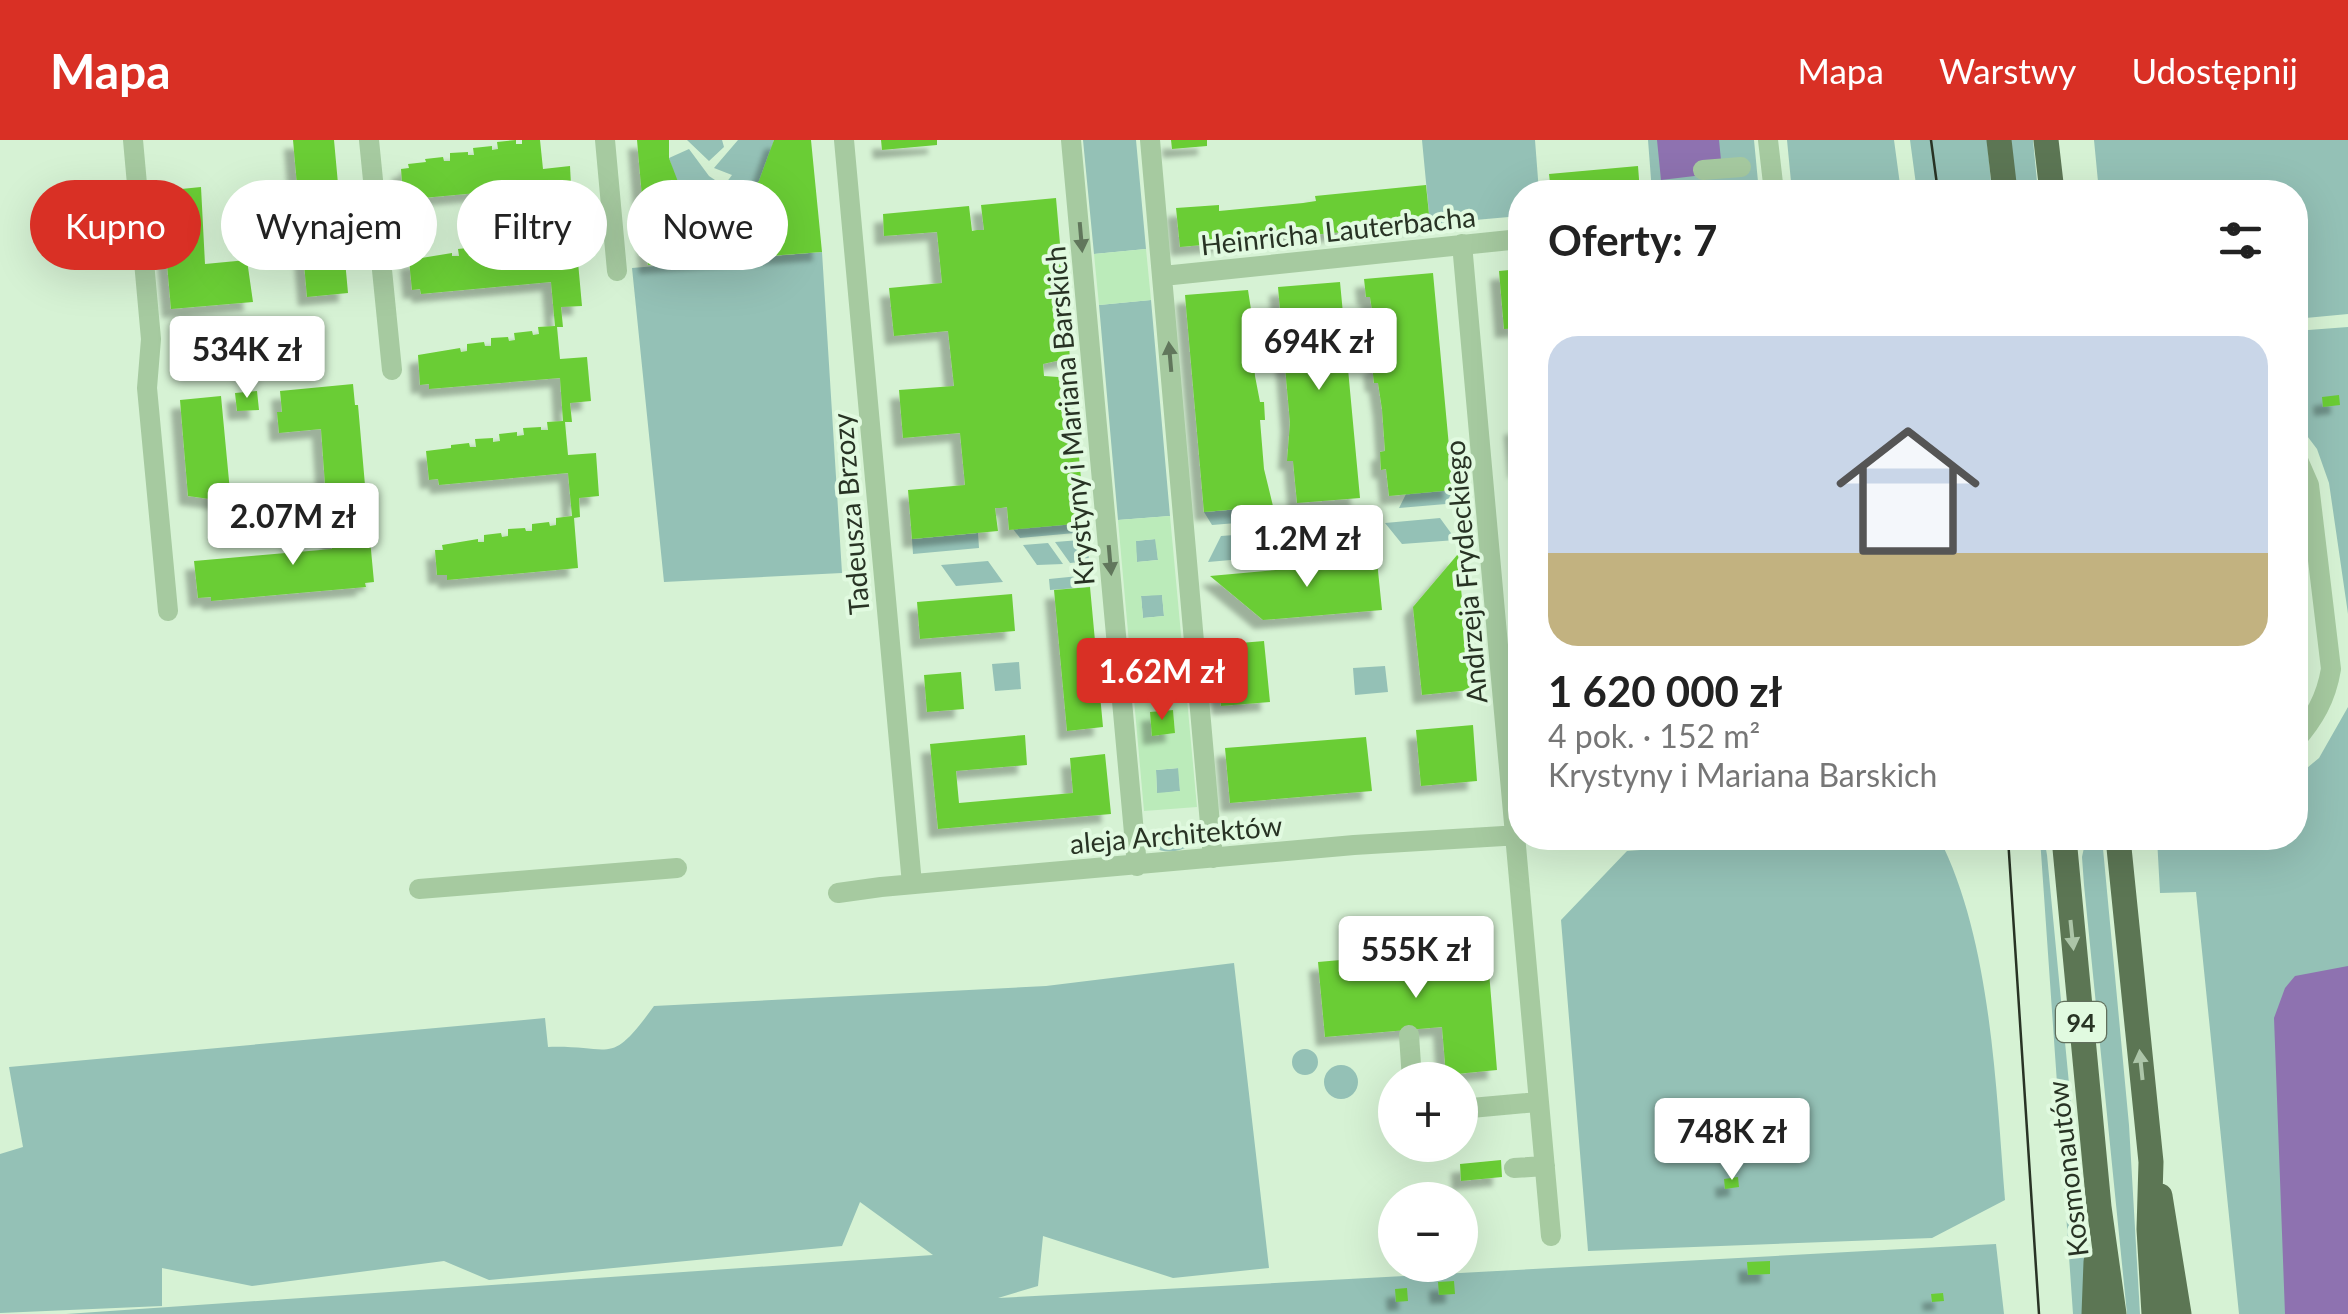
<!DOCTYPE html>
<html lang="pl">
<meta charset="utf-8">
<style>
:root{--surface:#fff;--page:#f2f2f2;--text:#222;--muted:#767676;--accent:#d93025}
body{margin:0;font-family:Lato,sans-serif;background:var(--page);color:var(--text);height:100vh;display:flex;flex-direction:column;font-size:38px;white-space:nowrap}
*{box-sizing:border-box;margin:0}
p{font-size:32px;color:var(--muted)}
.icon{flex:none;width:55px;height:55px;fill:none;stroke:currentColor;stroke-width:2;stroke-linecap:round;stroke-linejoin:round}
.map{position:relative;flex:1;overflow:hidden}
.drawer{position:absolute;left:1508px;top:40px;width:800px;height:670px;display:flex;flex-direction:column;background:var(--surface);border-radius:40px;box-shadow:0 10px 40px #0002}
.drawer>*{flex:none}
.guide{position:absolute;left:30px;top:40px;width:950px;height:90px;display:flex;gap:20px}
.fabs{position:absolute;left:1378px;top:922px;display:grid;gap:20px}
.fabs a{display:grid;place-items:center;width:100px;height:100px;border-radius:50%;background:var(--surface);box-shadow:0 10px 40px #0002;font-size:50px}
.price{position:absolute;translate:-50% -85px;padding:0 22px;border-radius:10px;background:#fff;color:#222;font-size:32px;line-height:65px;filter:drop-shadow(0 2px 5px #0008)}
.price::after{content:'';position:absolute;left:50%;top:60px;width:30px;height:22px;margin-left:-15px;background:inherit;clip-path:polygon(0 0,100% 0,50% 100%)}
.price.current{background:var(--accent);color:#fff}
ul{padding:0;list-style:none}
li{display:grid;align-content:center;gap:20px;height:530px;padding:0 40px}
li span{display:grid;place-items:center;height:310px;border-radius:30px;color:#555}
li>.icon{margin-inline-start:auto}
span .icon{width:180px;height:180px;fill:#fffc;stroke-width:1}
li b{font-size:42px}
h2{display:flex;justify-content:space-between;align-items:center;height:120px;padding:0 40px;font-size:42px}
.tag{padding:0 35px;border-radius:45px;background:var(--surface);box-shadow:0 10px 40px #0002;font-size:35px;line-height:90px}
.tag.current{background:var(--accent);color:#fff}
header{display:flex;align-items:center;gap:60px;box-sizing:border-box;height:140px;padding:0 50px;background:var(--accent);color:#fff}
header strong{font-size:48px}
nav{display:flex;gap:55px;margin-inline-start:auto;font-size:35px}
.map>svg:first-child{display:block}
.green{fill:#94c1b6}
.plaza{fill:#bbebba;fill-rule:evenodd}
.water{fill:#8e72b0}
.building{fill:#6bcd36;filter:url(#shadow)}
.lines{fill:none;stroke-linecap:round;stroke-linejoin:round}
.minor{stroke:#a6caa0;stroke-width:20}
.major{stroke:#5c7654;stroke-width:25}
.tram{stroke:#283324;stroke-width:2.5}
.oneway{fill:#61775c}
.oneway2{fill:#acc5a8}
.labels{text-anchor:middle;dominant-baseline:central;stroke-width:8;stroke-linejoin:round;paint-order:stroke}
.shield{fill:#e1fae0;stroke:#606f5c;stroke-width:2.5}
.shield-label{font-size:25px;font-weight:bold;fill:#283324}
.street-label{font-size:28px;fill:#283324;stroke:#e1fae0}
</style>
<header>
<strong>Mapa</strong>
<nav><a>Mapa</a><a>Warstwy</a><a>Udostępnij</a></nav>
</header>
<div class="map">
<svg width="2348" height="1174" viewBox="0 0 2348 1174">
<defs>
<filter id="shadow"><feDropShadow dx="-9" dy="9" stdDeviation="2.5" flood-color="#0004"/></filter>
</defs>
<rect width="100%" height="100%" fill="#d6f2d4"/>
<path class="green" d="M687,0H722L724,7L709,21Z
M738,0H774C771,10 769,21 765,31C752,60 711,79 686,54C676,44 673,30 669,18L689,9L709,36L721,44L726,43L732,35L714,28Z
M1083,0H1136L1146,109L1094,114Z
M1422,0H1535L1539,52H1520V76L1430,84Z
M1648,0H1754L1759,52H1652Z
M1787,0H1894L1901,52H1792Z
M1910,0H1987L1992,52H1917Z
M2011,0H2033L2038,52H2016Z
M2094,0H2348V174L2295,179V52H2099Z
M822,112L842,433L664,442L632,128Z
M1151,160L1170,376L1118,380L1099,165Z
M2348,187V474L2329,343L2317,309L2295,280V191Z
M2295,349L2305,471L2295,469Z
M1453,350L1446,364L1399,368L1406,354Z
M1252,368L1261,381L1212,385L1204,372Z
M1345,374L1353,386L1347,398L1331,376L1320,400L1311,389L1318,376Z
M1440,378L1456,400L1402,404L1385,383Z
M1085,383L1086,392L1020,398L1013,389Z
M1277,392L1265,417L1208,422L1221,396Z
M978,393L979,408L913,414L912,399Z
M1156,399L1158,420L1137,422L1135,401Z
M1080,400L1088,410L1089,421L1070,423L1055,402Z
M1048,403L1063,424L1037,425L1023,405Z
M988,421L1003,442L956,446L941,425Z
M1089,435L1090,447L1050,450L1049,439Z
M1162,454L1164,476L1143,478L1141,456Z
M1167,514L1169,536L1148,537L1146,515Z
M1019,522L1021,549L995,551L992,524Z
M1385,526L1388,552L1355,555L1353,528Z
M2348,567V1174H2239L2196,752L2160,753L2157,698H2295V638L2319,618Z
M1179,628L1180,651L1157,654L1156,630Z
M1203,690C1193,714 1155,721 1142,695Z
M1799,698H1939C1991,799 1996,948 2005,1060L1932,1098L1588,1111L1561,780L1627,711Z
M2040,698H2044L2047,715L2085,1110L2086,1174H2073Z
M2086,698H2102L2129,985L2140,1174H2127L2084,745L2082,717Z
M1234,823L1269,1128L1173,1138L1043,1096L1038,1146L998,1158L1996,1104L2004,1174H66L933,1115L860,1062L842,1106L489,1140L444,1121L252,1146L162,1128V1166L0,1173V1014L23,1007L9,927L545,878L548,907C614,905 609,928 654,866L1046,846Z
M1292 922a13 13 0 1 1 26 0a13 13 0 1 1-26 0Z
M1324 942a17 17 0 1 1 34 0a17 17 0 1 1-34 0Z"/>
<path class="plaza" d="M1146,109L1151,160L1099,165L1094,114Z
M1170,376L1197,667L1144,671L1118,380ZM1155,399L1158,420L1137,422L1136,401ZM1162,455L1164,476L1143,478L1141,456ZM1167,514L1169,535L1148,537L1147,515ZM1173,570L1175,593L1153,595L1151,573ZM1178,628L1180,651L1157,653L1156,630Z"/>
<path class="water" d="M1657,0H1719L1721,20L1703,35L1661,40Z
M2348,826V1174H2285L2274,878L2285,848L2295,836Z"/>
<path class="building" d="M293,0H334L348,153L307,157Z
M516,0V4H522V0H540L543,29L570,26L571,45L549,47L551,63L573,61L575,87L548,91L551,124L578,122L582,166L561,167L563,187H557L560,219L587,217L591,261L570,263L572,282H565L568,315L596,313L599,356L579,358L580,377L574,378L578,428L447,440V435H437L435,410H443L442,405L478,399V402H484V395L501,393L502,397L508,396V389L525,388L526,391H532V384L549,382L550,386L556,385V378L572,376L568,333L439,345L438,339L429,340L426,311L451,308V305L469,303L470,307H476L475,299L493,298V302L500,301L499,294L517,292V296L524,295L523,288L541,287V290H548L547,282L563,281L560,238L429,249V244L420,245L418,215L460,208L461,212L467,211V204L484,202L485,206H491V198L508,197L509,201L515,200L514,193L532,191L533,195L539,194L538,187L555,186L551,142L421,154L420,149L412,150L409,120L452,113V116H459L458,109L476,107V111L483,110L482,103L500,102V105L507,104L506,98L524,96V100L531,99L530,92L546,91L543,55V47L412,59V53L403,54L401,29L409,28L408,24L426,22L425,19L443,17L444,21H450V13L468,12V15H474L473,8L492,6V10L498,9L497,2Z
M637,0H669V18L680,47L696,61L719,66L739,60L759,41L774,0H811L822,112L648,125Z
M881,0H937V5L882,10Z
M1171,0H1207V6L1172,9Z
M1638,26L1640,52H1551L1549,34Z
M1426,45L1430,84L1180,107L1176,68L1219,65V71L1303,63L1316,61L1315,56Z
M201,47L205,124L247,120L253,162L171,169L161,56L182,54L181,49Z
M1056,58L1070,218L1043,224L1044,236L1072,238L1085,383L1009,390L1007,367L1001,368H995L998,391L912,399L908,350L965,345L960,293L903,298L899,250L954,246L948,191L894,196L889,148L942,143L937,92L884,96L883,74L969,66L972,91L977,90H984L981,65Z
M1520,129V188L1504,189L1499,131Z
M1433,133L1453,350L1389,356L1386,329L1381,330L1380,312L1385,311L1382,269L1378,243H1374L1372,225H1378L1374,183L1370,157H1366L1364,139Z
M1340,142L1344,184H1350L1352,202H1347L1348,229L1360,358L1297,363L1293,321H1287L1290,283L1278,147Z
M1248,150L1252,176L1256,175L1258,193L1252,194L1255,236L1260,262H1264L1265,280H1260L1264,329L1273,366L1204,372L1185,155Z
M353,244L355,265H358L367,368L327,372L321,289L279,293L277,272H282L280,251Z
M257,251L259,270L237,271L235,253Z
M2339,255L2340,265L2323,267L2322,257Z
M221,256L231,362L188,356L180,260Z
M1520,285V329H1517L1513,286Z
M368,378L374,442L365,443L366,447L211,461V457L198,458L194,421L332,409L328,382Z
M1458,414L1470,550L1422,555L1413,467Z
M1377,421L1382,470L1263,480L1210,436Z
M1090,447L1103,587L1067,591L1054,450Z
M1012,454L1015,491L920,499L917,462Z
M1264,501L1270,562L1221,566L1216,505Z
M961,532L964,569L927,572L924,535Z
M1173,570L1175,593L1152,596L1150,572Z
M1473,585L1477,641L1421,646L1416,590Z
M1025,595L1027,625L956,631L959,663L1073,653L1070,618L1105,614L1111,674L938,689L930,604Z
M1366,597L1372,651L1230,663L1225,608Z
M1487,807L1497,930L1446,935L1442,887L1325,897L1318,822Z
M1501,1020L1502,1037L1461,1041L1460,1024Z
M1738,1037L1739,1047L1725,1049L1724,1039Z
M1770,1121V1134L1748,1135L1747,1122Z
M1454,1141L1455,1154L1439,1155L1438,1142Z
M1407,1148L1408,1161L1396,1162L1395,1149Z
M1943,1153L1944,1161L1932,1162L1931,1154Z"/>
<g class="lines">
<path class="minor" d="M133,0L151,199L147,248L168,471
M369,0L392,230
M605,0L617,131
M844,0L912,744
M1071,0L1137,726
M1150,0L1213,718
M1768,0L1774,52
M1703,30L1741,27
M1462,104L1551,1096
M1163,136L1520,99
M2295,313L2309,345L2331,529C2326,559 2314,579 2295,601
M419,749L677,728
M838,753L881,747L1354,705L1520,695
M1409,895L1412,940
M1460,969L1537,962
M1514,1028L1545,1026"/>
<path class="major" d="M1999,0L2005,52
M2046,0L2052,52
M2064,698L2099,1067L2114,1174
M2118,698L2151,1022L2149,1089L2154,1174
M2160,1056L2179,1174
M2094,1174L2096,1122"/>
<path class="tram" d="M1931,0L1938,52
M2008,698L2039,1174"/>
</g>
<defs><path id="oneway-solid" d="M-6-.8H1V-3.2L6.5 0L1 3.2V.8H-6Z" transform="scale(2.5)"/></defs>
<g class="oneway">
<use href="#oneway-solid" transform="translate(1081 97) rotate(85)"/>
<use href="#oneway-solid" transform="translate(1170 217) rotate(-95)"/>
<use href="#oneway-solid" transform="translate(1110 420) rotate(85)"/>
</g>
<g class="oneway2">
<use href="#oneway-solid" transform="translate(2072 795) rotate(84)"/>
<use href="#oneway-solid" transform="translate(2141 925) rotate(-96)"/>
</g>
<g class="labels">
<rect class="shield" x="2056" y="862" width="50" height="40" rx="8"/>
<g class="shield-label">
<text x="2081" y="882">94</text>
</g>
<g class="street-label">
<text transform="translate(1338 90) rotate(-6)">Heinricha Lauterbacha</text>
<text transform="translate(1069 276) rotate(-95)">Krystyny i Mariana Barskich</text>
<text transform="translate(850 374) rotate(-95)">Tadeusza Brzozy</text>
<text transform="translate(1465 432) rotate(-95)">Andrzeja Frydeckiego</text>
<text transform="translate(1176 694) rotate(-5)">aleja Architektów</text>
<text transform="translate(2067 1029) rotate(-97)">Kosmonautów</text>
</g>
</g>
</svg>
<div class="fabs">
<a>+</a>
<a>−</a>
</div>
<b class="price" style="left:1319px;top:253px">694K zł</b>
<b class="price" style="left:247px;top:261px">534K zł</b>
<b class="price" style="left:293px;top:428px">2.07M zł</b>
<b class="price" style="left:1307px;top:450px">1.2M zł</b>
<b class="price current" style="left:1162px;top:583px">1.62M zł</b>
<b class="price" style="left:1416px;top:861px">555K zł</b>
<b class="price" style="left:1732px;top:1043px">748K zł</b>
<div class="guide">
<a class="tag current">Kupno</a>
<a class="tag">Wynajem</a>
<a class="tag">Filtry</a>
<a class="tag">Nowe</a>
</div>
<section class="drawer">
<h2>Oferty: 7<svg class="icon" aria-label="filters" viewBox="0 0 24 24"><path d="M4 7h16M4 17h16"/><circle cx="9" cy="7" r="2"/><circle cx="15" cy="17" r="2"/></svg></h2>
<ul>
<li><span style="background:linear-gradient(#c9d6e8 70%,#c2b280 0)"><svg class="icon" aria-label="home" viewBox="0 0 24 24"><path d="M3 11l9-7 9 7M6 9v11h12V9"/></svg></span><div><b>1 620 000 zł</b><p>4 pok. · 152 m²</p><p>Krystyny i Mariana Barskich</p></div></li>
</ul>
</section>
</div>
